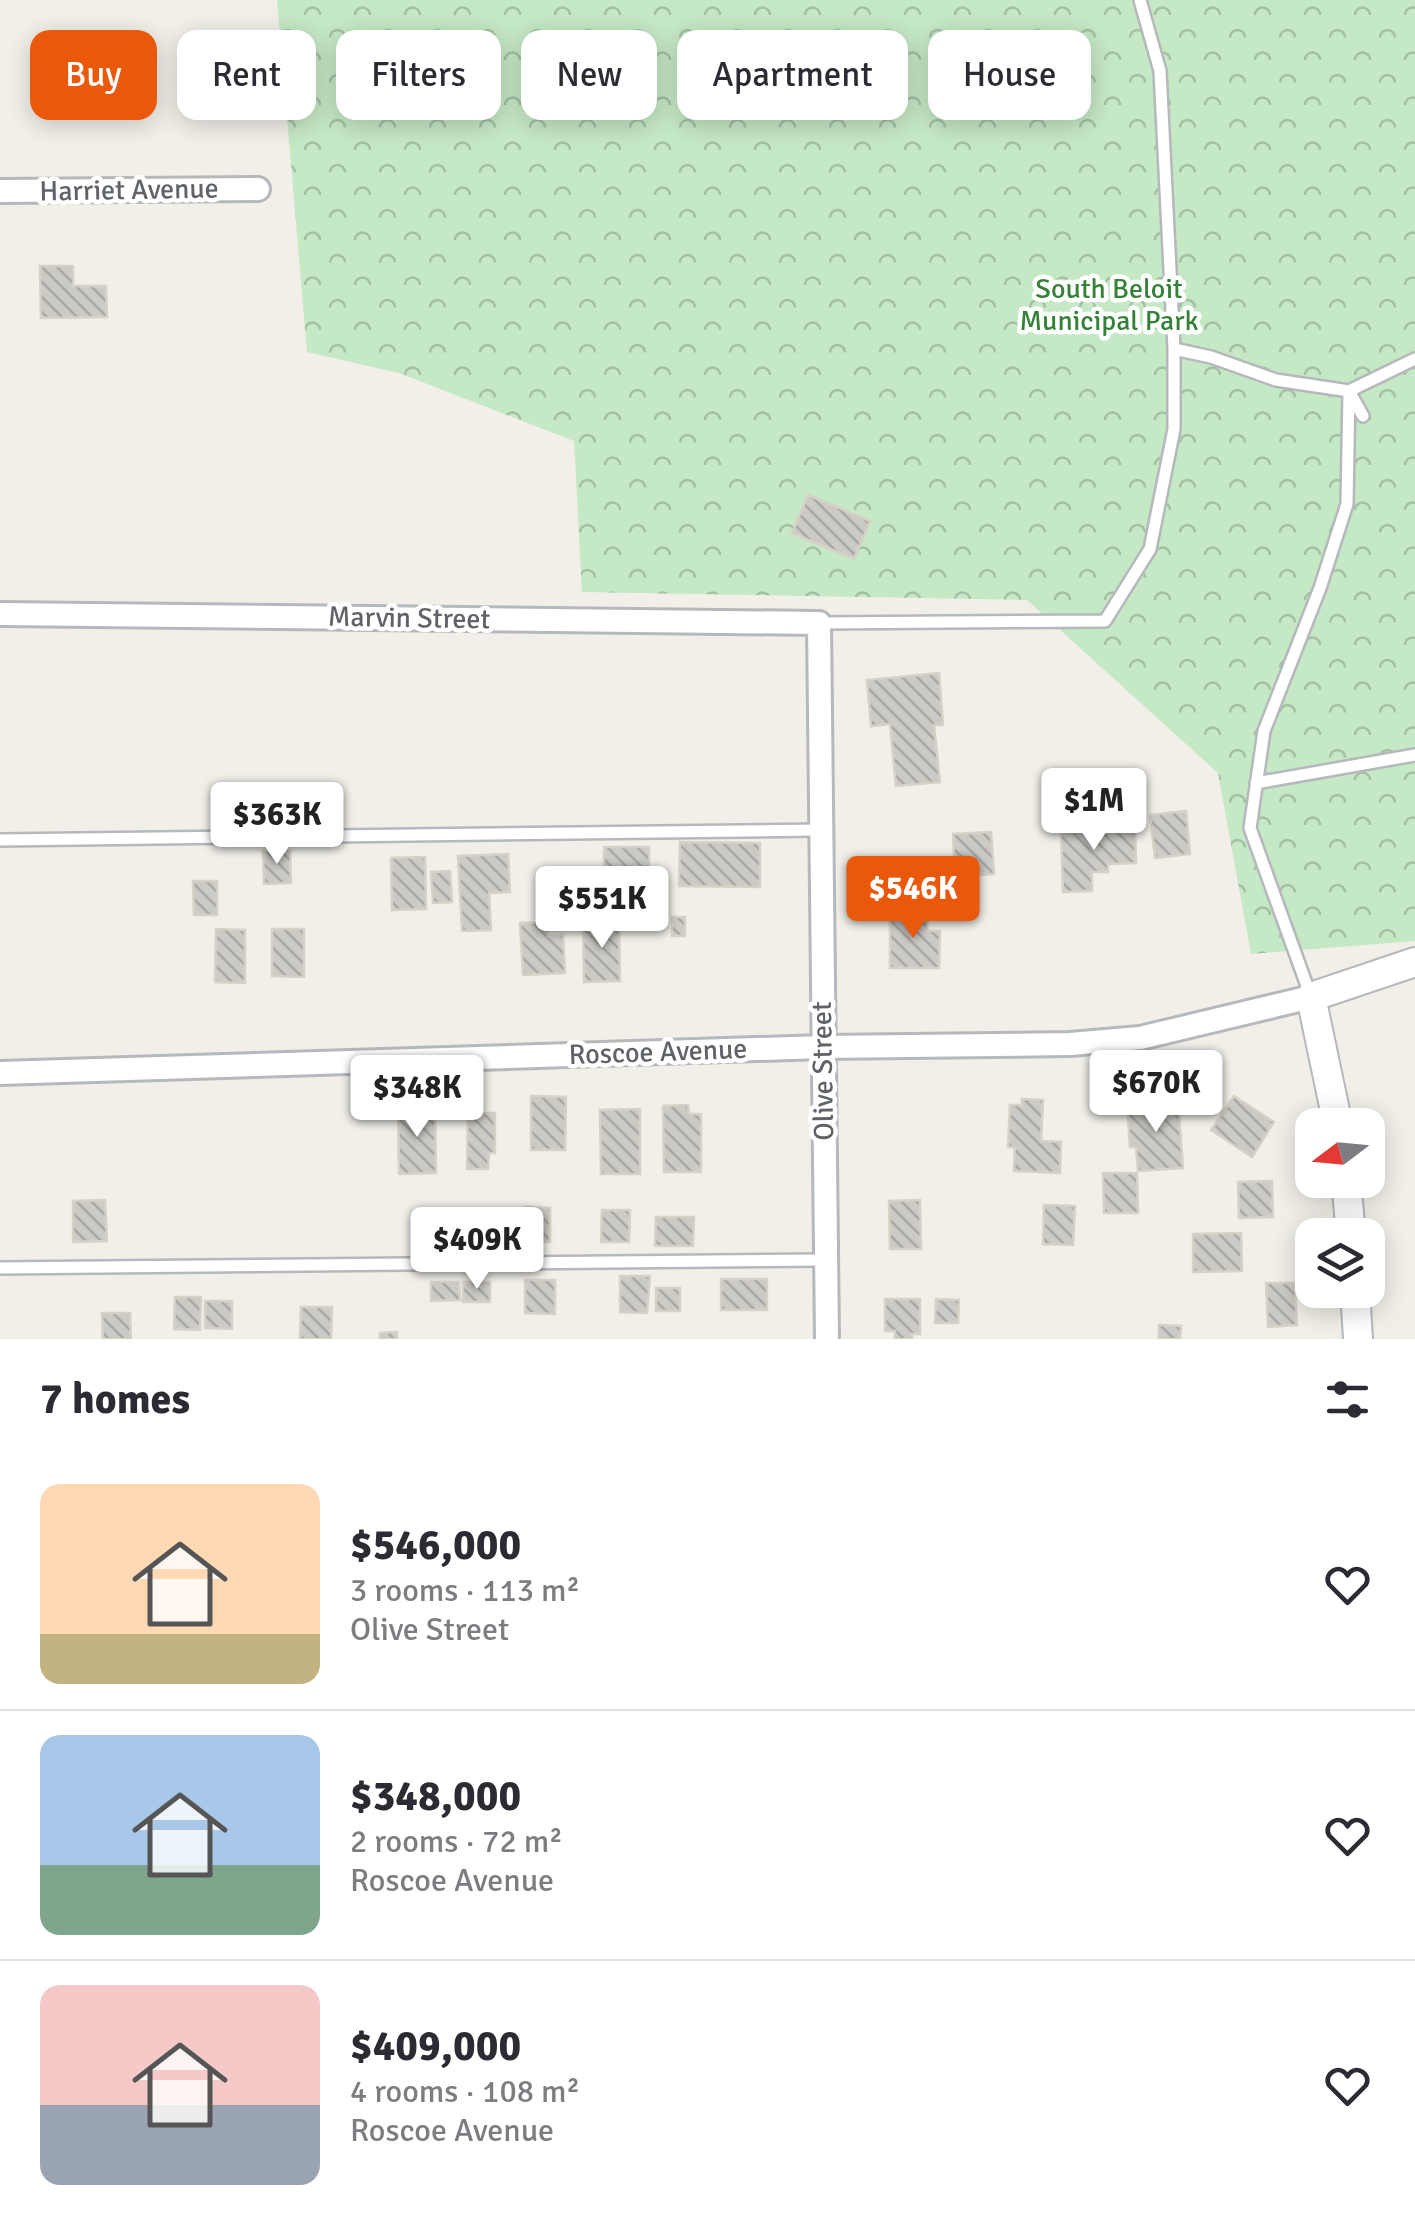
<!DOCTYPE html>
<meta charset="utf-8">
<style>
:root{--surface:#fff;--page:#f7f7f7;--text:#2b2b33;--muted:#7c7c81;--line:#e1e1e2;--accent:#ea580c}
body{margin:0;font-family:Signika,sans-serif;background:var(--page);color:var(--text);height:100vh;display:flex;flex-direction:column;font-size:38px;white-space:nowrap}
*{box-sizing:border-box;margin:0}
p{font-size:32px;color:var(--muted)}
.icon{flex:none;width:55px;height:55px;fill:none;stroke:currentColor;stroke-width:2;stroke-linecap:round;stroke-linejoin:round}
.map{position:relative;height:1339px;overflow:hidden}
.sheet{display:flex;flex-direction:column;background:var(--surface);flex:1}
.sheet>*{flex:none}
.top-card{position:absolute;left:30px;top:30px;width:1355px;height:90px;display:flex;gap:20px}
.needle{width:65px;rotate:254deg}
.controls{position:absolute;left:1295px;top:1108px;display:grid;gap:20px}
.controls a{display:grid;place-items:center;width:90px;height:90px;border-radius:20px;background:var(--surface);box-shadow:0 5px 25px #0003;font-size:50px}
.price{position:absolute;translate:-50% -85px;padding:0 22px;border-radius:10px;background:#fff;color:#222;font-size:32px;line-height:65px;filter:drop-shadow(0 2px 5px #0008)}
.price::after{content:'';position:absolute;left:50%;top:60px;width:30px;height:22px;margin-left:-15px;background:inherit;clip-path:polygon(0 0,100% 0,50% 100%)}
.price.selected{background:var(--accent);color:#fff}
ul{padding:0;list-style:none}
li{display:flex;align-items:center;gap:30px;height:250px;padding:0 40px}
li+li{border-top:2px solid var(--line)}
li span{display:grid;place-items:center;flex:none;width:280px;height:200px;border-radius:20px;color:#555}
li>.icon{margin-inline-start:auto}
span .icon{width:120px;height:120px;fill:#fffc;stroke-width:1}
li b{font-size:42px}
h2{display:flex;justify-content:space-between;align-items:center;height:120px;padding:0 40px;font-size:42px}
.tag{padding:0 35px;border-radius:20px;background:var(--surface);box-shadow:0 5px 25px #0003;font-size:35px;line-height:90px}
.tag.selected{background:var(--accent);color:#fff}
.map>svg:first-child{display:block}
.park{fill:url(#park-crowns)}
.building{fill:url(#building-back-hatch);stroke:#d6d1c6;stroke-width:2.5}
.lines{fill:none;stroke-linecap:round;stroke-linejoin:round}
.service-casing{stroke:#b5b8bc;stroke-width:16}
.minor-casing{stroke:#b5b8bc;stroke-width:28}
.tertiary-casing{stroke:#b5b8bc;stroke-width:32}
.service{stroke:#fff;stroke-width:11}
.minor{stroke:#fff;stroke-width:22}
.tertiary{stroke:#fff;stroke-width:28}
.labels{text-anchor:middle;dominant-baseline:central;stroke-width:9;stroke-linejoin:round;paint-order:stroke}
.street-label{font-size:28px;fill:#5f6368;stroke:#fff}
.park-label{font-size:28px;fill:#348238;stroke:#fff}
</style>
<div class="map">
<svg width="1415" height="1339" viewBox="0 0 1415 1339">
<defs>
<pattern id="park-crowns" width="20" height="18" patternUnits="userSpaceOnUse" patternTransform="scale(2.5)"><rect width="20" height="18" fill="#c5e8c5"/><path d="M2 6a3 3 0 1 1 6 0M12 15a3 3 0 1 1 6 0" fill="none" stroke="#a3c0a4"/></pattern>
<pattern id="building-back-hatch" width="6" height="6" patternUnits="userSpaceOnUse" patternTransform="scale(2.5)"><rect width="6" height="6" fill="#cccac5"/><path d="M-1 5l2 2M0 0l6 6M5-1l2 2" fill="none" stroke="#a9a8a4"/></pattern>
</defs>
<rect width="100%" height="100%" fill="#f1efe8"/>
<path class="park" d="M277,0H1415V941L1251,954L1218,773L1027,600L582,592L574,441L399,373L307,352Z"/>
<path class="building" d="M40,266H73V286H106L107,317L41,318Z
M808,495L870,521L854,559L792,533Z
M939,673L943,725H934L940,782L896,786L890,724L871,726L867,680Z
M1186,811L1190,854L1155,858L1150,815Z
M1135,826L1136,863L1108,864V872H1092V891L1063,892L1061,828Z
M991,832L994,874L955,876L953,834Z
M680,842L760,843V887L679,886Z
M604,847H649V880H604Z
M263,851H290L291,883L264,884Z
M508,854L510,892L489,893L491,930L462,931L458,856Z
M425,857L426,909L392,910L391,858Z
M450,871L452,902L433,903L431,872Z
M193,881H217V915H194Z
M580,883V915H559L558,884Z
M973,886L974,914L942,915L941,887Z
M890,911H928L927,931H940L939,968H890Z
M672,917H685V936H672Z
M619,921L620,981L584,982L583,922Z
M548,922V936L563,935L565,973L523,975L520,923Z
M216,929L245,930V983L215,982Z
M272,929H304V977L272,976Z
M531,1096L566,1097L565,1150H531Z
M1234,1096L1274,1122L1252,1157L1211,1130Z
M1022,1099L1043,1100L1041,1141L1061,1142L1060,1173L1014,1171L1015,1147H1008L1010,1105H1022Z
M1178,1100L1183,1168L1138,1171L1136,1147H1130L1127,1103Z
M688,1105L689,1114H701V1172H664L663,1106Z
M435,1107L436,1173L399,1174L398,1108Z
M640,1109V1174H601L600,1110Z
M468,1113H495V1153H489L488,1169H467Z
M1103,1173H1137L1138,1213H1104Z
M1272,1181L1273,1217L1239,1218L1238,1182Z
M105,1200L107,1241L73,1242V1201Z
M920,1200L921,1249H890L889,1201Z
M1044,1205L1075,1206L1073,1245L1043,1244Z
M525,1207L550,1208V1242H525Z
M602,1210H630L629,1242H601Z
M489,1212H518V1241H489Z
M656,1217H694L693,1246H655Z
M1241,1233L1242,1271L1193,1272V1234Z
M620,1276H650L647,1313L620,1312Z
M721,1279H767V1310H721Z
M525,1280H555V1314L525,1313Z
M431,1282H459L460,1300L431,1301Z
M463,1282H490V1302H463Z
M1266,1283H1295L1297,1325L1268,1327Z
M656,1288H680V1311H656Z
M175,1297H201L200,1330L174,1329Z
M885,1299H920V1334H912V1339H895V1331H885Z
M936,1299L959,1300L958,1323H935Z
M205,1301H232V1329L205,1328Z
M301,1307H332L331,1339H300Z
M102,1313H130L131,1339H103Z
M1159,1325L1181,1326L1180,1339H1159Z
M397,1332V1339H380V1333Z"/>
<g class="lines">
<g class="service-casing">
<path id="service" d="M1174,349L1211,357L1276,380L1349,391L1363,416
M819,623L1105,621L1150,549L1174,429V349L1160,71L1140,0
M1256,783L1415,755
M0,840L819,830
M1311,997L1250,828L1264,731L1320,588L1347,504L1349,391L1415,359
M0,1268L824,1260"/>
</g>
<g class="minor-casing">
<path id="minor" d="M0,191L258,189
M0,614L819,623L827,1339
M0,1073L823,1047L1070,1044L1140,1038L1311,997"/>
</g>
<g class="tertiary-casing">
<path id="tertiary" d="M1338,1125L1311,997L1415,962
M1346,1180L1351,1235
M1355,1290L1358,1339"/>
</g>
<use href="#service" class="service"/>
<use href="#minor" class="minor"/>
<use href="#tertiary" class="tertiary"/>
</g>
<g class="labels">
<g class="street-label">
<text transform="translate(129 190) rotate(-1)">Harriet Avenue</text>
<text transform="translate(409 618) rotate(1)">Marvin Street</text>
<text transform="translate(658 1052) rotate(-2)">Roscoe Avenue</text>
<text transform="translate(823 1071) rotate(-91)">Olive Street</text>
</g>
<g class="park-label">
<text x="1109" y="289">South Beloit<tspan x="1109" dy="32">Municipal Park</tspan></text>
</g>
</g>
</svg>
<div class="controls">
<a><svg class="needle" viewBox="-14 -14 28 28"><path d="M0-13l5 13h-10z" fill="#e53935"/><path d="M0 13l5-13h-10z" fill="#7c7c81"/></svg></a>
<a><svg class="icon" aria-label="layers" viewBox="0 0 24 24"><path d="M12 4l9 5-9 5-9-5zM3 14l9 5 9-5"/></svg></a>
</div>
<b class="price" style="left:1094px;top:853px">$1M</b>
<b class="price" style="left:277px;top:867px">$363K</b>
<b class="price selected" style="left:913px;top:941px">$546K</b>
<b class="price" style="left:602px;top:951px">$551K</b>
<b class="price" style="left:1156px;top:1135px">$670K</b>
<b class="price" style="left:417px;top:1140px">$348K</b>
<b class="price" style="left:477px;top:1292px">$409K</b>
<div class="top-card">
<a class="tag selected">Buy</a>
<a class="tag">Rent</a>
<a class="tag">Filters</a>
<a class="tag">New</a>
<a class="tag">Apartment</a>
<a class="tag">House</a>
</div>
</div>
<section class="sheet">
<h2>7 homes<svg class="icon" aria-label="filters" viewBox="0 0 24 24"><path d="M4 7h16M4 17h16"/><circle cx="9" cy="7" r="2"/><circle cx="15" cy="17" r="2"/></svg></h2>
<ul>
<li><span style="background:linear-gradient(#ffd9b3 75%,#c2b280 0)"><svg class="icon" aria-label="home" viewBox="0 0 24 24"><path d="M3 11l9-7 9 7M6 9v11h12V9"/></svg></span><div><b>$546,000</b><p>3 rooms · 113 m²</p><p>Olive Street</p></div><svg class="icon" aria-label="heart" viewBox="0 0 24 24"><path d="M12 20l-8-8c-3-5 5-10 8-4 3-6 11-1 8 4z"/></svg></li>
<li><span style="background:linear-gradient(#a9c7e8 65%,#7fa58c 0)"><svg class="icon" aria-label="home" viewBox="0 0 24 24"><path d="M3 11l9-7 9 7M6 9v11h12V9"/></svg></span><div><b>$348,000</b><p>2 rooms · 72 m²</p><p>Roscoe Avenue</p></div><svg class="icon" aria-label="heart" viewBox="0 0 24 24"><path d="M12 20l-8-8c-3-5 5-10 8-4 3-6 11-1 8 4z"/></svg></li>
<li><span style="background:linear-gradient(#f6c9c9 60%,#9aa5b1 0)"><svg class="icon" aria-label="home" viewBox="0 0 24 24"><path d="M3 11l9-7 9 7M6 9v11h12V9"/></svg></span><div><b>$409,000</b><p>4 rooms · 108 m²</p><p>Roscoe Avenue</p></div><svg class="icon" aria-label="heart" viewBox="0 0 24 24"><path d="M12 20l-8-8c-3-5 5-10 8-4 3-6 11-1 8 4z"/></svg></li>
</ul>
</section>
